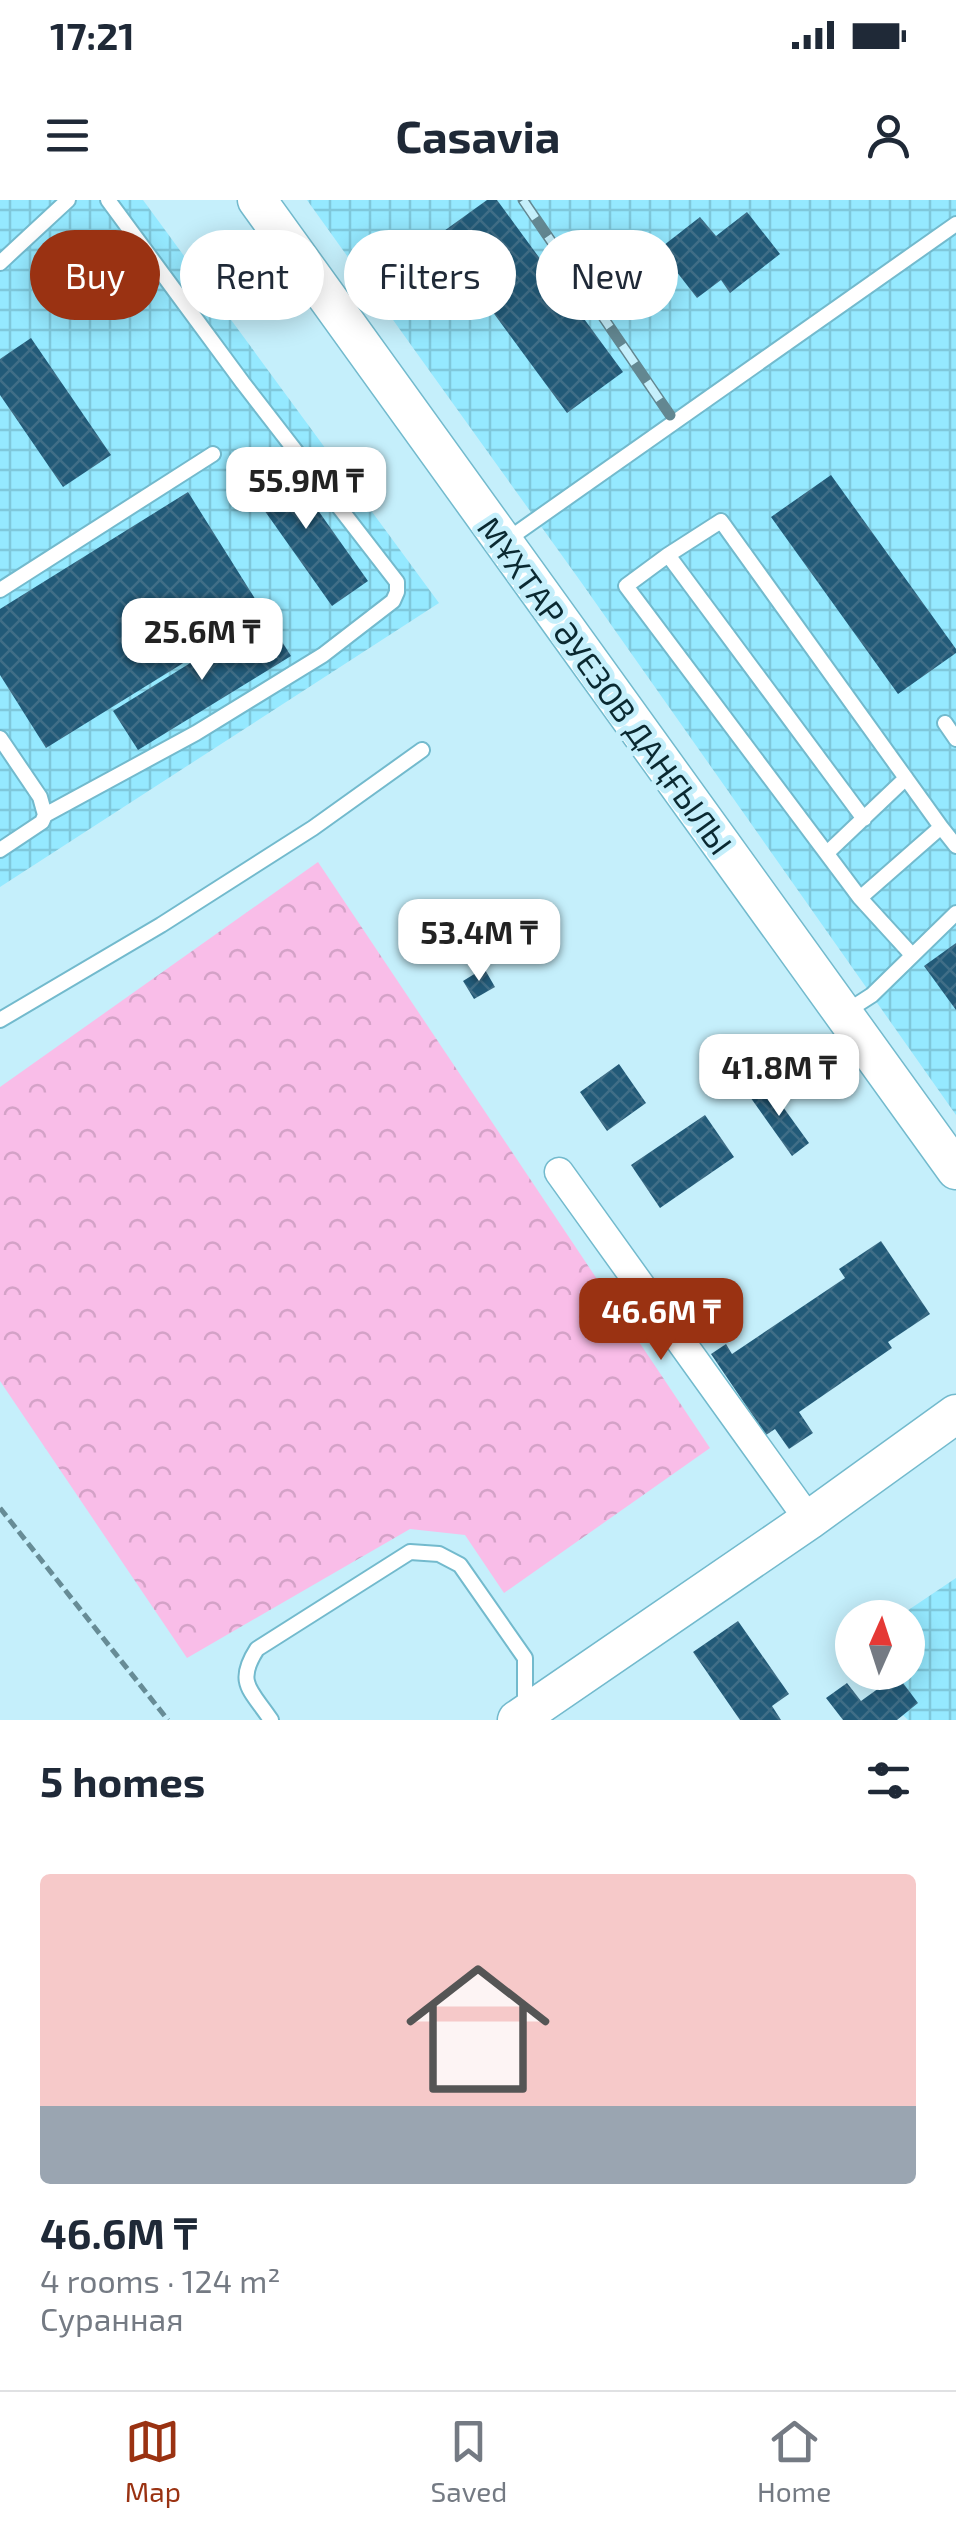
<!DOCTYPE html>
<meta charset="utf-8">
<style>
:root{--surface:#fff;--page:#f6f6f7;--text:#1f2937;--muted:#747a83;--line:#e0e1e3;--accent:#9a3212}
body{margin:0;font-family:"Exo 2",sans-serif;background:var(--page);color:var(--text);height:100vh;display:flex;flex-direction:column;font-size:38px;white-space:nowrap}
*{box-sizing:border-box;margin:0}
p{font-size:32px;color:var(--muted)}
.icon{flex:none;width:55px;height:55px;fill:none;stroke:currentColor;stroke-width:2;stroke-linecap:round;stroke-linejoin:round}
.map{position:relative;height:1520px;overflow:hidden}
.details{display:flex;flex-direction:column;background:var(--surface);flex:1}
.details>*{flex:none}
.top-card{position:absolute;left:30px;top:30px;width:898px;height:90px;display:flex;gap:20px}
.needle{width:65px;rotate:3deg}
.fabs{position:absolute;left:835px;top:1400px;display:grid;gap:20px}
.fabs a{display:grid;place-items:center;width:90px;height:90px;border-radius:50%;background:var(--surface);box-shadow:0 5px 25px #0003;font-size:50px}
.price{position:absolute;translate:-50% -85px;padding:0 22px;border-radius:20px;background:#fff;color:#222;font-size:32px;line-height:65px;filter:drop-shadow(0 2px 5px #0008)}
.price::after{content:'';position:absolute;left:50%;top:60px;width:30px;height:22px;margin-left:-15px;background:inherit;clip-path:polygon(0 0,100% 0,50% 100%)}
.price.selected{background:var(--accent);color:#fff}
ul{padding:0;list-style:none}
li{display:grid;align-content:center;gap:20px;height:530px;padding:0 40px}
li+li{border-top:2px solid var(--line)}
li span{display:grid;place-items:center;height:310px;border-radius:10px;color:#555}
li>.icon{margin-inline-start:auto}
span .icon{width:180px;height:180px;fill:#fffc;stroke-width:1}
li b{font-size:42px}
h2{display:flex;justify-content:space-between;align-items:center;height:120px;padding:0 40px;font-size:42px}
.chip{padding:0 35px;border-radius:45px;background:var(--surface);box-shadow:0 5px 25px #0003;font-size:35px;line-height:90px}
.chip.selected{background:var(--accent);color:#fff}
.status{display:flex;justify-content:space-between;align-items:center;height:70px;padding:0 50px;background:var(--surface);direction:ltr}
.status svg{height:28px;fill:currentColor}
header{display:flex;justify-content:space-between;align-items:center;height:130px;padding:0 40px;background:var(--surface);font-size:45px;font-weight:700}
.dock{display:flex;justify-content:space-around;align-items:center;height:140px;border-top:2px solid var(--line);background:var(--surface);font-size:28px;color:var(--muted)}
.dock a{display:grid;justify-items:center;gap:5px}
.dock .selected{color:var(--accent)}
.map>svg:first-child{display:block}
.industrial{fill:url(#industrial-grid)}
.forest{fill:url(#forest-crowns)}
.building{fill:url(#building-cross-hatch)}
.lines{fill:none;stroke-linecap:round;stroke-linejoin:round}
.lane-casing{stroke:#73bacd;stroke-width:18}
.street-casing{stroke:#73bacd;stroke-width:31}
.secondary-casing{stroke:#73bacd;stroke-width:41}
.path{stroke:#678c96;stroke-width:5;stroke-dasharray:10 5;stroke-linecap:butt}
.lane{stroke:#fff;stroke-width:14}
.street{stroke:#fff;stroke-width:28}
.secondary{stroke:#fff;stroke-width:38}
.rail-casing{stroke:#638791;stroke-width:11}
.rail{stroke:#c5effb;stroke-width:8;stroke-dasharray:22;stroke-linecap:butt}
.labels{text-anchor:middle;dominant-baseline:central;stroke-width:10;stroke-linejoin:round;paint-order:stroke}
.street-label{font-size:32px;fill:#0a2931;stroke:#c5effb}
</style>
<div class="status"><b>17:21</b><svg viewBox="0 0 49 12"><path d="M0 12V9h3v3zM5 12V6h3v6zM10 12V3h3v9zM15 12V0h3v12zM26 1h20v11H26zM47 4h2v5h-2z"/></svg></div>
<header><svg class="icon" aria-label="menu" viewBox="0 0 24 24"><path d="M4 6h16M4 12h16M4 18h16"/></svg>Casavia<svg class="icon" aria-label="person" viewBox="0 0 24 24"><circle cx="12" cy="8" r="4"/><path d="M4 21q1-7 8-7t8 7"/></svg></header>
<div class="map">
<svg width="956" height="1520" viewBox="0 0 956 1520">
<defs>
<pattern id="industrial-grid" width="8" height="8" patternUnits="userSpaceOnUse" patternTransform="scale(2.5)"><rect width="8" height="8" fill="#95e9ff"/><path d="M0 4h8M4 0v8" fill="none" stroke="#7fc8db"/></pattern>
<pattern id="forest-crowns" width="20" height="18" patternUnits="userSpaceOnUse" patternTransform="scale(2.5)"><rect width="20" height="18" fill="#f9bde8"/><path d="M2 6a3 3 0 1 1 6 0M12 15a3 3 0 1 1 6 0" fill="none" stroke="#d4a2c7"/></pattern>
<pattern id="building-cross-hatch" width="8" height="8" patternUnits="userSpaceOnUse" patternTransform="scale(2.5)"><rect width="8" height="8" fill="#225a78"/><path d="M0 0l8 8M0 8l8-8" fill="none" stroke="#406e87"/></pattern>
</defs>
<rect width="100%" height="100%" fill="#c5effb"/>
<path class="industrial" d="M0,0H143L439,403L0,687Z
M307,0H956V915L581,382Z
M956,1378V1520H908L861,1473L908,1472V1418L898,1417Z"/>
<path class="forest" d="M318,662L710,1248L504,1393L465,1335L410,1329L187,1458L0,1181V887Z"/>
<path class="building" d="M487,0H497L623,172L567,213L437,36Z
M747,12L780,54L730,93L721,80L697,98L659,49L700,17L716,36Z
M31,138L111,255L63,287L0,195V159Z
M281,258L368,381L332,406L245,283Z
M831,275L956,449V453L898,494L771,317Z
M188,292L264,413L46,548L0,475V409Z
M266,416L291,456L138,550L113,511Z
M956,743V810L924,766Z
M484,768L495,787L474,799L463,781Z
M619,864L646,903L607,931L580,892Z
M765,882L809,943L792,956L748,894Z
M705,915L734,957L660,1008L631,965Z
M881,1041L930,1114L888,1142L892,1148L799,1212L813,1233L789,1249L775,1229L766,1235L711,1154L726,1144L732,1154L845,1078L839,1069Z
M738,1421L789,1494L772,1506L781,1520H740L693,1452Z
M897,1475L918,1503L897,1520H843L826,1498L847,1483L861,1501Z"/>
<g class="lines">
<g class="lane-casing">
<path id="lane" d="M0,63L68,0
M504,342L956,24
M668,355L864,619
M0,390L213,254
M945,523L956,539
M0,538L40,597L45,615L42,622L0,650
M45,615L196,533L292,474L323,455L393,401L397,392V382L243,183L108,0
M827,653L906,578
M860,698L941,627L956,646
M912,755L860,698L626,386L668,355L721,321L941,627
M844,813L872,795L956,713
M0,820L161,725L313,628L422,550
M271,1520C251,1490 235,1483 257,1449L410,1352L439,1354L460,1365L525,1458V1508"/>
</g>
<g class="street-casing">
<path id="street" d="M559,972L809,1320"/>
</g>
<g class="secondary-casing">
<path id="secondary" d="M257,0L956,970
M517,1520L809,1320L956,1214"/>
</g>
<path class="path" d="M0,1308L168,1520"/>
<use href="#lane" class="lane"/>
<use href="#street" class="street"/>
<use href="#secondary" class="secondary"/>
<g class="rail-casing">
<path id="rail" d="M523,0L670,215"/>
</g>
<use href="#rail" class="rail"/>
</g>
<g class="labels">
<g class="street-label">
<text transform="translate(606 485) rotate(54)">МҰХТАР ӘУЕЗОВ ДАҢҒЫЛЫ</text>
</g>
</g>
</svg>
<div class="fabs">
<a><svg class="needle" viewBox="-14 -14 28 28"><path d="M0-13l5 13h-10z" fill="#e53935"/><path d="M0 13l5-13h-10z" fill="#747a83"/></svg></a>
</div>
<b class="price" style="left:306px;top:332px">55.9M ₸</b>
<b class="price" style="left:202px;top:483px">25.6M ₸</b>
<b class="price" style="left:479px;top:784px">53.4M ₸</b>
<b class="price" style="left:779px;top:919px">41.8M ₸</b>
<b class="price selected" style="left:661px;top:1163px">46.6M ₸</b>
<div class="top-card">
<a class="chip selected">Buy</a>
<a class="chip">Rent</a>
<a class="chip">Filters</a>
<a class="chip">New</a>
</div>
</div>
<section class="details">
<h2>5 homes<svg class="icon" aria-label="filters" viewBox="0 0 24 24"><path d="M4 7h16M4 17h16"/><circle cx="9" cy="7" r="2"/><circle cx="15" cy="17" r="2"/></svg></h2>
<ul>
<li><span style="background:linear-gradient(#f6c9c9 75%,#9aa5b1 0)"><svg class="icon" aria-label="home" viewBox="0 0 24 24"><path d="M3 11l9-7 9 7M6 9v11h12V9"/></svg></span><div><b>46.6M ₸</b><p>4 rooms · 124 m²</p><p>Суранная</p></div></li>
</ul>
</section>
<nav class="dock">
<a class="selected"><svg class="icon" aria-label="map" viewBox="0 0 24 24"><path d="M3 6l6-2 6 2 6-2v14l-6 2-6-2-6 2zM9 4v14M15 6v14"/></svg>Map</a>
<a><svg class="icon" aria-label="saved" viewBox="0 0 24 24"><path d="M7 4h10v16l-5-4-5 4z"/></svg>Saved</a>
<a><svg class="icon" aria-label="home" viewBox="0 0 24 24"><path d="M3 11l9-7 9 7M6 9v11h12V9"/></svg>Home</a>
</nav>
